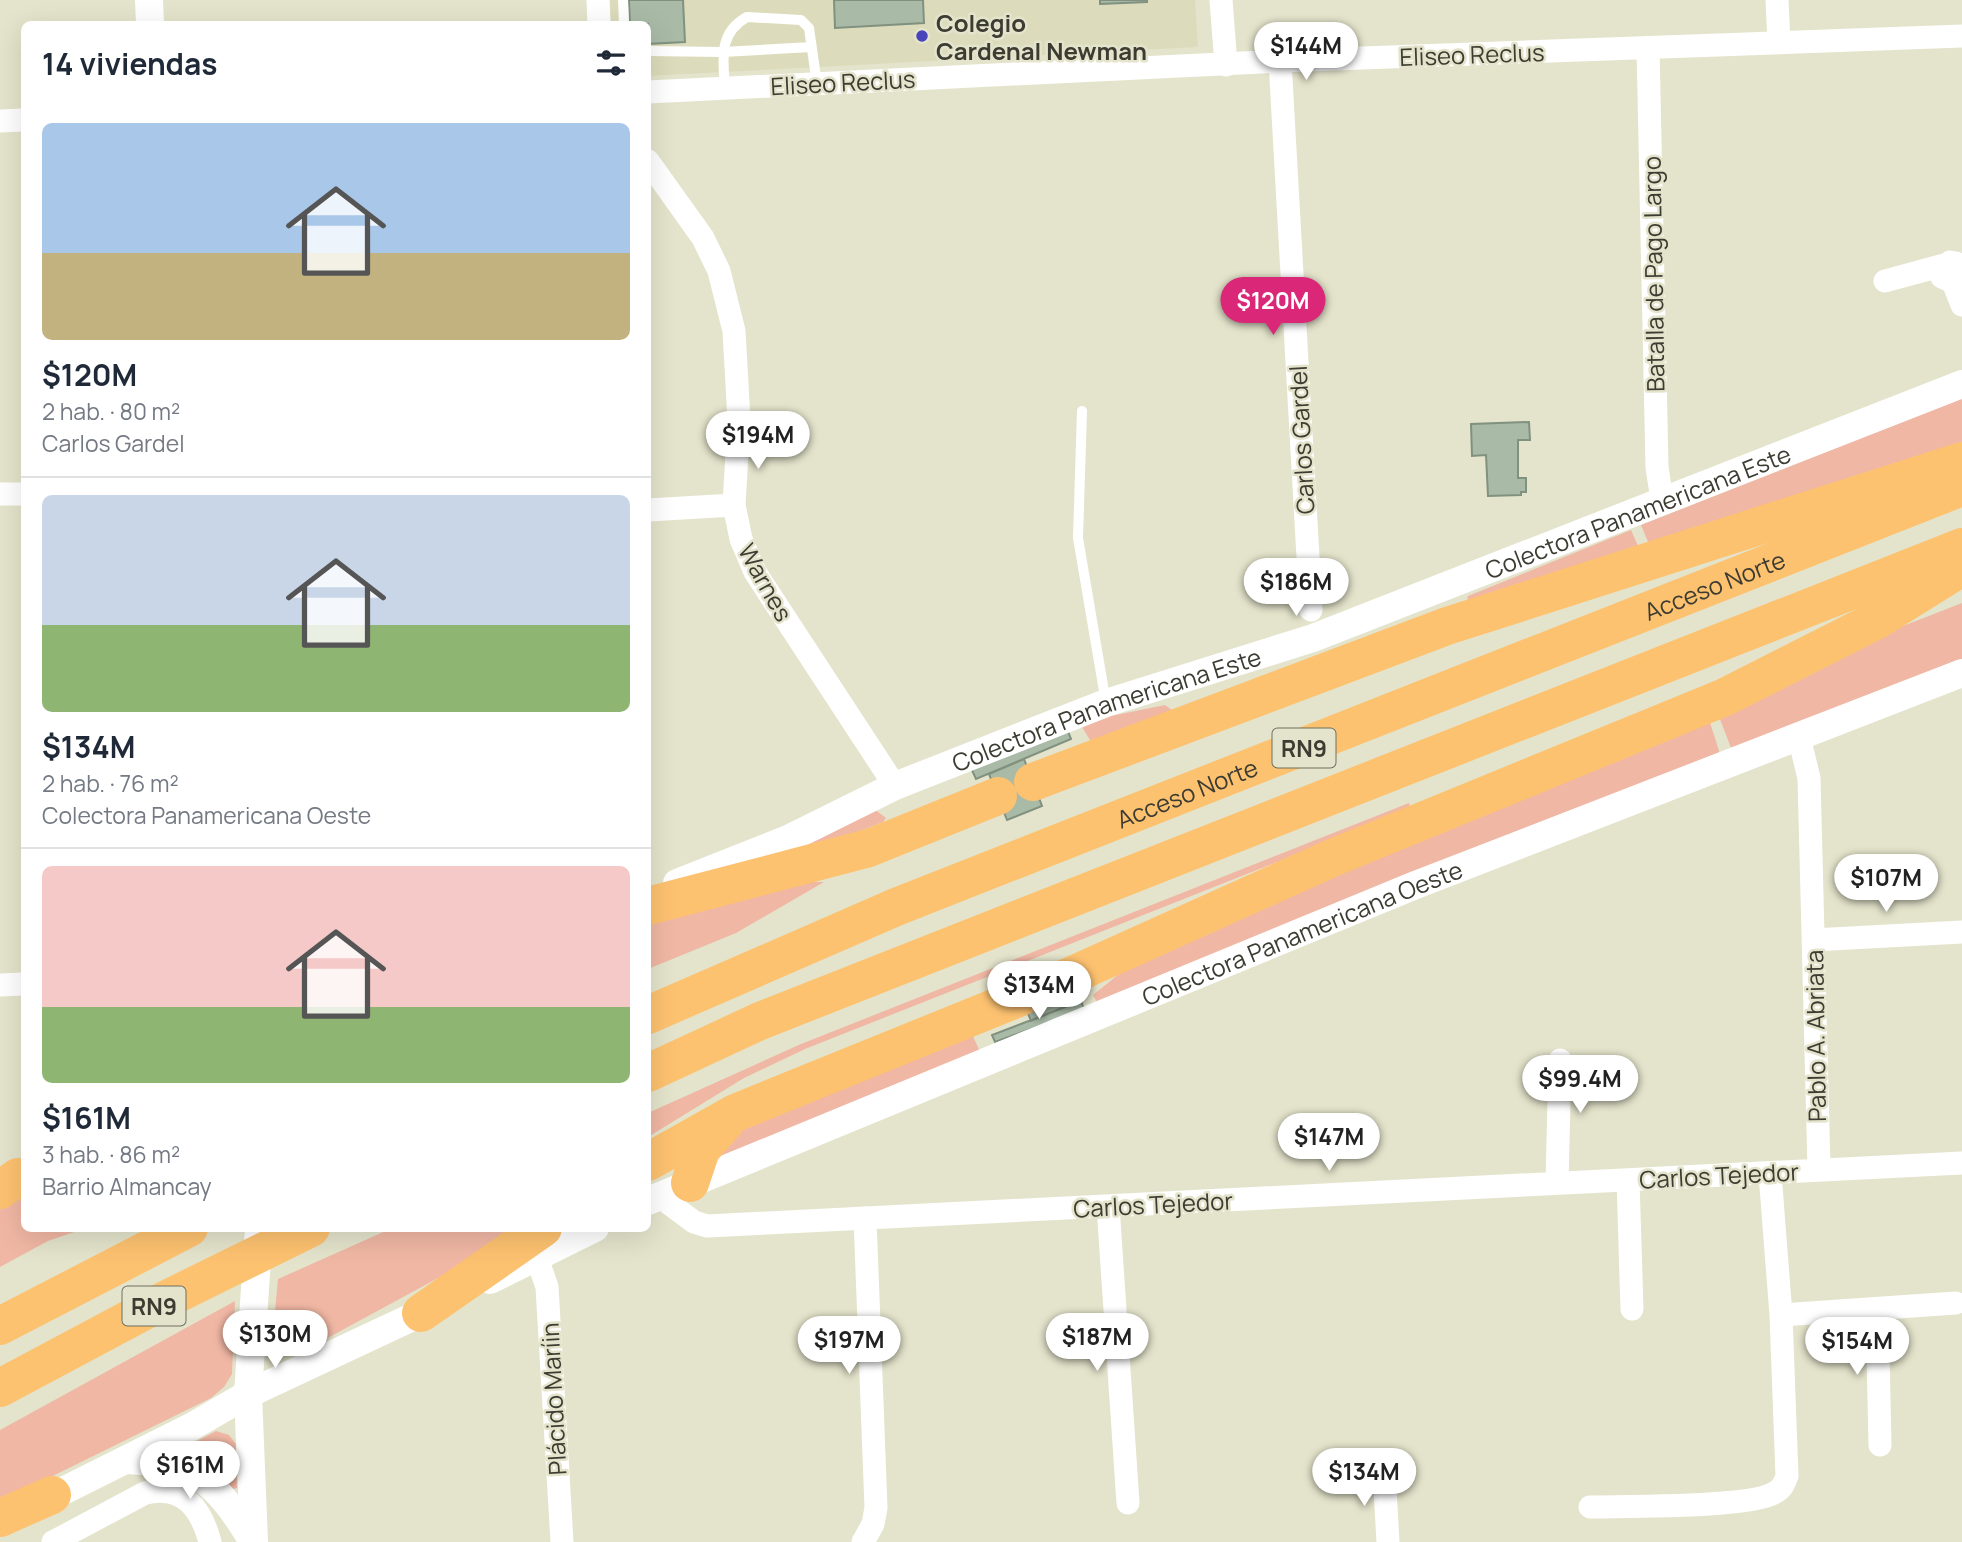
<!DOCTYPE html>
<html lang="es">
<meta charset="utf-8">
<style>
:root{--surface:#fff;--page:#f6f6f7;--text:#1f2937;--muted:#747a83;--line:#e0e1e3;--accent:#db2777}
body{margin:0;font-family:Manrope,sans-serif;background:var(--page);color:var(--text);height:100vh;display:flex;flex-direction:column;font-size:26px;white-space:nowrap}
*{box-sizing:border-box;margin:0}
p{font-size:23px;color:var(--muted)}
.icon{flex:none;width:38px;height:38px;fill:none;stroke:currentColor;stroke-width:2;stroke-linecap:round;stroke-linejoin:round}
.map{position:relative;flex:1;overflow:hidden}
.sheet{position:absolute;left:21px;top:21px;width:630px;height:1211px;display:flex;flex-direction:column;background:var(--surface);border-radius:10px;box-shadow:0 7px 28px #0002}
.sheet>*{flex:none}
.price{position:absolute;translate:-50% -60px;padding:0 16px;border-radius:24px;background:#fff;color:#222;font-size:23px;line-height:46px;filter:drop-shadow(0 2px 4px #0008)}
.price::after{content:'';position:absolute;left:50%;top:42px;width:21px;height:16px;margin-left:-10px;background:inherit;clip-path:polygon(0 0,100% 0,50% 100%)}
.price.active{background:var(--accent);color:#fff}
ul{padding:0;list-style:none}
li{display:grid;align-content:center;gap:14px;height:371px;padding:0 21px}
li+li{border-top:2px solid var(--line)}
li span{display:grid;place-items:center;height:217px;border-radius:10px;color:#555}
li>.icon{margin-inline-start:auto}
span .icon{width:126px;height:126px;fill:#fffc;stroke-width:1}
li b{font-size:30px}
h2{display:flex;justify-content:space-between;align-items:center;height:84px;padding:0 21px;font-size:30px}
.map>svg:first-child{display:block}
.built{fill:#dcdcbc}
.green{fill:#f0b7a4}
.building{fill:#a9baa7;stroke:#80917f;stroke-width:2}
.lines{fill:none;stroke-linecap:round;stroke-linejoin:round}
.path{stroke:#9b9b89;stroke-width:3.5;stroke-dasharray:5 5;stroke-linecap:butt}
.service{stroke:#fff;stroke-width:10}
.minor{stroke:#fff;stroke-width:23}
.tertiary{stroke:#fff;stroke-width:28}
.motorway{stroke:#fdc270;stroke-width:38}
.poi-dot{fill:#4944ba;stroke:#e4e4cc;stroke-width:2.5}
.labels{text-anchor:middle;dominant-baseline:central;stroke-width:5;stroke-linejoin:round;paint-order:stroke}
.shield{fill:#e4e4cc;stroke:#6e6e60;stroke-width:2}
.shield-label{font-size:23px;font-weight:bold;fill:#3c3c32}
.poi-label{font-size:24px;font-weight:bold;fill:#3c3c32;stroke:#e4e4cc;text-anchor:start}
.street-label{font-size:24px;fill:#3c3c32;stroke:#e4e4cc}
</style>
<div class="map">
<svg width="1962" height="1542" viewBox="0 0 1962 1542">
<rect width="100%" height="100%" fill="#e4e4cc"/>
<path class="built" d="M610,0H1195L1198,47L648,76V24H611Z"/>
<path class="green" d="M1962,398V443L1651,549L1641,525Z
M1631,530L1642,555L1467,601L1468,596Z
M1962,603V662L1733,753L1716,709L1857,644Z
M1165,705L1172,710L1091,742L1082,727L1111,716Z
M1706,710L1721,757L1099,1006L1093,995L1119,974Z
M1409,803L1411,809L805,1049L744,1078L648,1137V1113L801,1044Z
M869,805L886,818L883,822L827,844L793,847Z
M807,882H824L736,933L648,969V918Z
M972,1034L981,1054L705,1163L720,1139Z
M24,1187V1228L83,1229L48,1241L0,1267V1204Z
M390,1229H520L475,1258L311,1347C294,1351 283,1348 273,1333L278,1279Z
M235,1301L232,1374L224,1387L211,1398L0,1502V1430Z
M216,1431L229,1435L236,1444L237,1488L228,1490L177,1452Z"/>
<path class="building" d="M629,0H683L685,42L648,44V24H630Z
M834,0H923L924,23L835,28Z
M1100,0H1147V2L1100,4Z
M1529,422L1530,440H1518V478H1526V492H1521V495L1488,496L1486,455L1472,456L1471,424Z
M1067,729L1071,739L976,779L971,768Z
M1024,759L1042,806L1007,820L989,774Z
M1053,966L1069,1005L1031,1021L1015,981Z
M1081,1001L1084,1009L995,1042L992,1035Z"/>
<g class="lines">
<path class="path" d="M275,1339L287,1349"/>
<path class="service" d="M623,0L624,24
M648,51L722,52L811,47
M725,88C723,59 718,33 747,17L801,20L809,28L817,84
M1082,411L1078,538L1106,703"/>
<path class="minor" d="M598,0L599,24
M1221,0L1226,65
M1777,0L1779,43
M1648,48L1657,467L1662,500
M1280,61L1311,610
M648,92L1280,61L1962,36
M0,121L24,120
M648,161L703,238L719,271L734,331L739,420L734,505L741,539L755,572L895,786
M1885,281L1944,265
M1953,282L1962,273L1956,263L1950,262L1941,271L1942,277L1953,282L1962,305
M0,494H24
M648,510L734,505
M1799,737L1809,778L1819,1168
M1813,940L1962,932
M0,985L24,984
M1628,1180L1632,1309
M1557,1183L1560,1060
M659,1196L694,1222L707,1226L1962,1163
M1108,1206L1128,1503
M537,1258L547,1287L562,1542
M1877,1309L1880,1445
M1781,1315L1956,1303
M1384,1471L1388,1542
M1590,1507C1625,1506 1750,1508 1774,1493C1782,1489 1784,1484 1787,1476L1781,1315L1770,1174
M53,1542L145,1493C183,1484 201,1508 210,1542
M863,1542L873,1524L876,1508L865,1218"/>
<g class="tertiary">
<path d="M149,0L150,24"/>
<path id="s1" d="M677,883L788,839L895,786L1106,703L1313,638L1962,384"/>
<path id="s2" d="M648,1201L1413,886L1962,673"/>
<path d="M490,1280L595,1228"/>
<path d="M127,1460C142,1461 157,1462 171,1465C209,1472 235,1511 253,1542"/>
<path d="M35,1505L191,1427L248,1394L438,1305"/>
<path d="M254,1542L248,1394L259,1228"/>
</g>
<g class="motorway">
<path d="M1033,782L1447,626L1962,461"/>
<path d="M648,906L869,848L998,796"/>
<path d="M1059,981L1332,858L1725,697L1879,619L1962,567"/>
<path id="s3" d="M648,1015L896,907L1962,487"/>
<path d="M648,1073L760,1021L1962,547"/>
<path d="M648,1162L735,1113L1021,997"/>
<path d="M690,1183L701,1150L725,1123"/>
<path d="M0,1190L18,1177"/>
<path d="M421,1313L543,1228"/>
<path d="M0,1326L189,1228"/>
<path d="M0,1388L165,1300L311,1228"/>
<path d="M0,1518L52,1495"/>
</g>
</g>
<circle class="poi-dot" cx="922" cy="36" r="7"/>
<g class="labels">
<g class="shield">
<rect x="1272.5" y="728.5" width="63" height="39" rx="5"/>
<rect x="122.5" y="1286.5" width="63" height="39" rx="5"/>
</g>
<g class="shield-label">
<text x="1304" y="748">RN9</text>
<text x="154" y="1306">RN9</text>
</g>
<g class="poi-label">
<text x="936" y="22">Colegio<tspan x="936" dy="28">Cardenal Newman</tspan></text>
</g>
<g class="street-label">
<text transform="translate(1472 54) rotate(-2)">Eliseo Reclus</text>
<text transform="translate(843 82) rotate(-3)">Eliseo Reclus</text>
<text transform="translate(1653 274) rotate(-91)">Batalla de Pago Largo</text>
<text transform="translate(1301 440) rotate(-93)">Carlos Gardel</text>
<text stroke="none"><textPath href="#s1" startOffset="1031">Colectora Panamericana Este</textPath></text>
<text transform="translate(766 582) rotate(61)">Warnes</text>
<text stroke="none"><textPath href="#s3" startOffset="1150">Acceso Norte</textPath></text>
<text stroke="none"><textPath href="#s1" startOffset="464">Colectora Panamericana Este</textPath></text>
<text stroke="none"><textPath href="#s3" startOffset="583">Acceso Norte</textPath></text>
<text stroke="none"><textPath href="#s2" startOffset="707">Colectora Panamericana Oeste</textPath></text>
<text transform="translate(1815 1036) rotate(-91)">Pablo A. Abriata</text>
<text transform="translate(1719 1175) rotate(-3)">Carlos Tejedor</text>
<text transform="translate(1153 1204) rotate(-3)">Carlos Tejedor</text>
<text transform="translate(553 1399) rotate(-93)">Plácido Maríin</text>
</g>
</g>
</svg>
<b class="price" style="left:1306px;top:82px">$144M</b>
<b class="price active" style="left:1273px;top:337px">$120M</b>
<b class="price" style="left:758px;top:471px">$194M</b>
<b class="price" style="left:1296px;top:618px">$186M</b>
<b class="price" style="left:1886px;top:914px">$107M</b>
<b class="price" style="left:1039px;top:1021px">$134M</b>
<b class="price" style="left:1580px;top:1115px">$99.4M</b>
<b class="price" style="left:1329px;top:1173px">$147M</b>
<b class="price" style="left:275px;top:1370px">$130M</b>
<b class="price" style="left:1097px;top:1373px">$187M</b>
<b class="price" style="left:849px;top:1376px">$197M</b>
<b class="price" style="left:1857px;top:1377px">$154M</b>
<b class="price" style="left:190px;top:1501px">$161M</b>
<b class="price" style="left:1364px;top:1508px">$134M</b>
<section class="sheet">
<h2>14 viviendas<svg class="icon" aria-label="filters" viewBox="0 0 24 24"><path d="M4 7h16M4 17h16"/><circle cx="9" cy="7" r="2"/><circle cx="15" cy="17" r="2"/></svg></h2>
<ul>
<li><span style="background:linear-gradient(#a9c7e8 60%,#c2b280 0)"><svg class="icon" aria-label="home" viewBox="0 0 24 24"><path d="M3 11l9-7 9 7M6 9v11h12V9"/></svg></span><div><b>$120M</b><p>2 hab. · 80 m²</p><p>Carlos Gardel</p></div></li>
<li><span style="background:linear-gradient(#c9d6e8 60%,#8fb573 0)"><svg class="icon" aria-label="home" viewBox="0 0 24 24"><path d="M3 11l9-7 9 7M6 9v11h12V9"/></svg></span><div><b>$134M</b><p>2 hab. · 76 m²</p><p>Colectora Panamericana Oeste</p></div></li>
<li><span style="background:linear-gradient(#f6c9c9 65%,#8fb573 0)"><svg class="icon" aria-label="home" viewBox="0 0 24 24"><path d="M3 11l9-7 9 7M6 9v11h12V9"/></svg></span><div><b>$161M</b><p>3 hab. · 86 m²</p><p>Barrio Almancay</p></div></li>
</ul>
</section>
</div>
